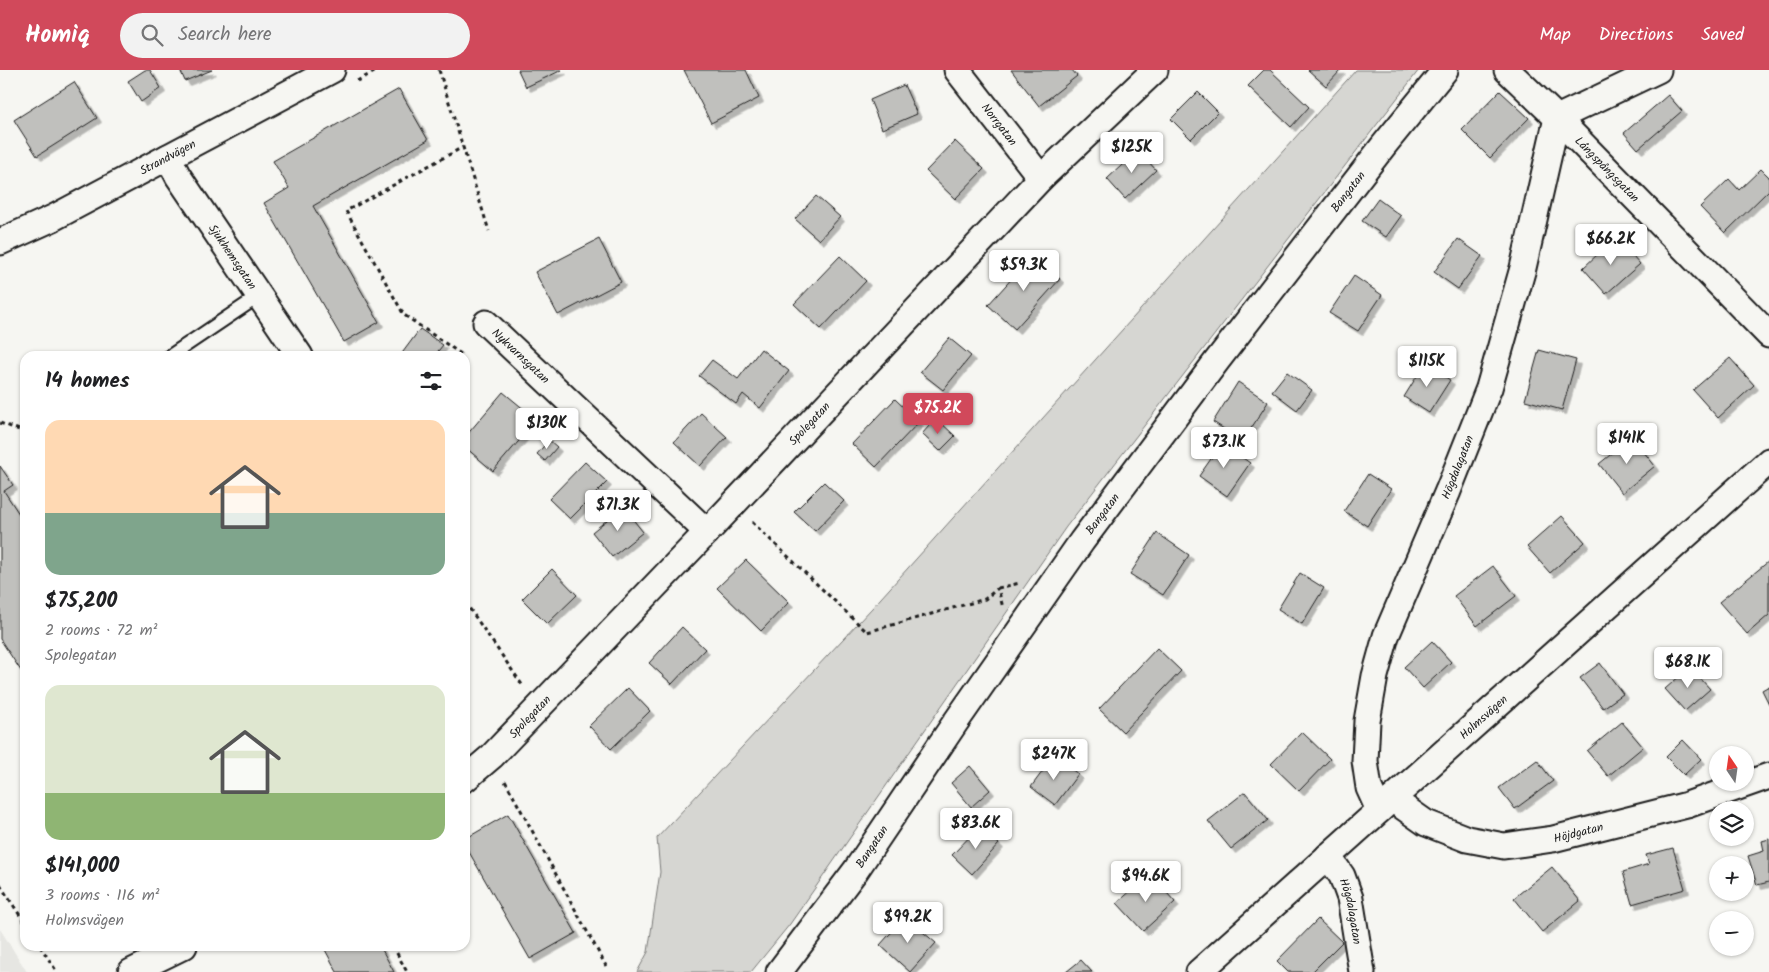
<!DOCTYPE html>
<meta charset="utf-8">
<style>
:root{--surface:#fff;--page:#f2f2f2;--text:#202124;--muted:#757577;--accent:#d1495b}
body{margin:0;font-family:Kalam,sans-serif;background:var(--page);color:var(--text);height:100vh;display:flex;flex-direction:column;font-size:19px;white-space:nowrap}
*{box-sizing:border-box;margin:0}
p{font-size:16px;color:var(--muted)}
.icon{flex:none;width:28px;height:28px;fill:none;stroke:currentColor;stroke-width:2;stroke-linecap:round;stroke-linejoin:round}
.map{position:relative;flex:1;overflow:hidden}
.panel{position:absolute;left:20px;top:281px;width:450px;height:600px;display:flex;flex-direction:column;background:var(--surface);border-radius:15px;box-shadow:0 1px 4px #0004}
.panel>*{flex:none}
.needle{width:32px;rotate:347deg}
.buttons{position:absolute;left:1709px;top:676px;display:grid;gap:10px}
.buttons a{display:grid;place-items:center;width:45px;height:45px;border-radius:50%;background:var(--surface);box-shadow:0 1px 4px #0004;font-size:25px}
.price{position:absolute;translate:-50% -42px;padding:0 11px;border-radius:5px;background:#fff;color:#222;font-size:16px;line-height:32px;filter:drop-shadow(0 1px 2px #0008)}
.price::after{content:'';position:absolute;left:50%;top:30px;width:15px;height:11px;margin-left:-8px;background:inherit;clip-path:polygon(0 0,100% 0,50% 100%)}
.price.current{background:var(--accent);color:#fff}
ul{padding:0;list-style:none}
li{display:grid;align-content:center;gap:10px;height:265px;padding:0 25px}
li span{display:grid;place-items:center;height:155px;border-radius:15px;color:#555}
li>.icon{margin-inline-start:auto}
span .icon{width:90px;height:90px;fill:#fffc;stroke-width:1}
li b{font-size:21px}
h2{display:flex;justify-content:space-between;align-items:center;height:60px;padding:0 25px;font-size:21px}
header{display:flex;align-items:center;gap:30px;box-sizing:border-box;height:70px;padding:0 25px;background:var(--accent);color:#fff}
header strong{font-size:24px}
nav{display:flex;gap:28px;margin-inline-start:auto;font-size:18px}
.search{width:350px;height:45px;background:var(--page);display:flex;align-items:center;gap:12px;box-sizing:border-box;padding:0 18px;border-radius:28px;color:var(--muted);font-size:19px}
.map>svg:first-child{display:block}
.built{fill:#e6e6e2}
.green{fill:#d6d6d2;stroke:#797977}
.building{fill:#c0c0bd;stroke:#1c1c1c;filter:url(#shadow)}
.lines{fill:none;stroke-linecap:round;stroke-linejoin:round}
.service-casing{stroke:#1c1c1c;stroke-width:16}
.minor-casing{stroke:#1c1c1c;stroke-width:29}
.path{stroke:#1c1c1c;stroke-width:3;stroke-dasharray:4 4;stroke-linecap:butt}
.service{stroke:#f6f6f2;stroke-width:12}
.minor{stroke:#f6f6f2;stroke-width:25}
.labels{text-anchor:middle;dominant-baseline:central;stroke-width:4;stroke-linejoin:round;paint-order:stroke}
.street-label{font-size:12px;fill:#1c1c1c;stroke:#f6f6f2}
</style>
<header>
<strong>Homiq</strong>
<div class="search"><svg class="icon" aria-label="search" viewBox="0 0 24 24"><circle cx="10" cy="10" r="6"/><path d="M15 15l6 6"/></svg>Search here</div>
<nav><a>Map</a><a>Directions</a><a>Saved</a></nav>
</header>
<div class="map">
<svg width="1769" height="902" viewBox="0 0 1769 902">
<defs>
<filter id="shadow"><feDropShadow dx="4.5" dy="4.5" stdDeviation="0" flood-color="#0004"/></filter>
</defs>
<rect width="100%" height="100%" fill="#f6f6f2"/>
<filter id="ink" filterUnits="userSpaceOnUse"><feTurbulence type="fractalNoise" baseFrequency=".02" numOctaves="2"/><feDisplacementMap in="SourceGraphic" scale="10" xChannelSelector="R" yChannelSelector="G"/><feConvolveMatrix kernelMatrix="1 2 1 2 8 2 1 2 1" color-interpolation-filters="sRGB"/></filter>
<g filter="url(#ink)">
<path class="built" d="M0,859L27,902H0Z"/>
<path class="green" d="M1356,0H1419L1066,457L790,854L751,902H637L648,882L660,802L657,768L872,538Z"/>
<path class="building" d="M145,0H150L161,18L141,32L128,11Z
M180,0H212L185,11Z
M518,0H562L526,17Z
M684,0H746L759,28L711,53Z
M1011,0H1072L1077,6L1039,36Z
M1264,0H1270L1309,37L1291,57L1248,16Z
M1308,0H1341L1326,16Z
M74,12L97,48L37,86L14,50Z
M904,15L917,44L882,59L870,30Z
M399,19L428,70L313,136L379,252L344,272L264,133L289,118L273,91Z
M1500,21L1529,48L1490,88L1462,60Z
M1198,22L1218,42L1191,69L1171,49Z
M1668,25L1682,41L1638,79L1624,63Z
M955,71L984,99L955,129L926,101Z
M1138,80L1156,100L1125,129L1107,109Z
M1761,99L1769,107V120L1725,163L1700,137L1729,109L1739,120Z
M816,126L840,147L819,170L795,149Z
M1378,129L1401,146L1386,167L1362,151Z
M1616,167L1640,194L1606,224L1583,198Z
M599,169L621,212L558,245L535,202Z
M1458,169L1482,186L1458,219L1434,202Z
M1033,185L1060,209L1015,259L988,235Z
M840,186L866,211L821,259L794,234Z
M1354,206L1382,225L1358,261L1329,243Z
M420,259L443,275L434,286H400Z
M949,268L971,286L943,320L920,302Z
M761,279L789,301L760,338L743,324L736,334L699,306L712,290L738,309Z
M1539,280L1576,290L1562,340L1525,330Z
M1730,288L1754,315L1718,348L1693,320Z
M1425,293L1450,310L1429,343L1404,327Z
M1287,302L1312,320L1297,340L1272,321Z
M1238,312L1268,332L1243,371L1213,352Z
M503,322L537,350L493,401L465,377V367Z
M895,329L919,352L876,397L852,374Z
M701,343L727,367L700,396L674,372Z
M936,348L955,366L940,381L922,364Z
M1632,367L1655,396L1622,423L1599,394Z
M549,370L557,377L545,391L537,384Z
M1222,373L1250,393L1227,426L1199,406Z
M585,392L607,412L570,449L549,429Z
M0,396L13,415L4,421L25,453V607L0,569Z
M1368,404L1391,419L1367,456L1344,441Z
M824,412L844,431L815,461L794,442Z
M623,437L643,462L612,487L592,462Z
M1562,446L1585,472L1550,503L1527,477Z
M1157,463L1189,485L1163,525L1130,504Z
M746,490L789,532L761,561L717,518Z
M1769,491V545L1747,564L1719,532Z
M1493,496L1516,526L1477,556L1454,526Z
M552,499L577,525L547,554L522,529Z
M1300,503L1324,518L1302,554L1278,539Z
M682,557L705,579L672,614L649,593Z
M1432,571L1451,592L1423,618L1404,597Z
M1157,578L1181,601L1123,662L1099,639Z
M1600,593L1623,624L1603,638L1580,608Z
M1690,597L1710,619L1685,641L1665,619Z
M1769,616V634L1762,620Z
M628,618L650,641L611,679L589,656Z
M1622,652L1643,677L1608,706L1587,681Z
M1302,662L1330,689L1299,721L1271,694Z
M1683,670L1701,689L1684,705L1666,687Z
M1054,686L1078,704L1055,735L1031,717Z
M1537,690L1553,711L1515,739L1499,718Z
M970,696L990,720L971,737L951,713Z
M1245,722L1268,750L1231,779L1208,751Z
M508,744L576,863L530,889L465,775V769Z
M980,756L999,774L972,804L952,785Z
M1769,769V812L1757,815L1748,786L1764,781L1762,771Z
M1673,778L1685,819L1632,834L1623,802L1649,794L1646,785Z
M1552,797L1580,831L1542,862L1514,828Z
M1150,804L1175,832L1143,861L1117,833Z
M905,847L936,873L910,902L880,875Z
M1318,849L1342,872L1312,902H1288L1277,891Z
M323,876H380L394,902H337Z
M1081,890L1092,902H1066Z"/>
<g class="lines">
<g class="service-casing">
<path id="service" d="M170,286L259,226"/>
</g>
<g class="minor-casing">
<g id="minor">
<path id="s1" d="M957,0L1041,108"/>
<path id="s2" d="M1507,0L1557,48L1769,265"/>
<path d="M1557,48L1658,0"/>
<path id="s3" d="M168,87L178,106L300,286"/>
<path id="s4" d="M0,172L53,148L332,0"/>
<path id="s5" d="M486,253L707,462"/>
<path id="s6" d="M465,709L492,686L707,462L1041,108L1155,0"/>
<path id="s7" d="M1392,729L1426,753L1467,769L1504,776L1553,769L1687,735L1769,706"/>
<path id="s8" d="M1379,740L1369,718L1365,691L1367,651L1375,606L1386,566L1448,421L1489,318L1523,198L1557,48"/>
<path id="s9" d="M1328,786L1342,806L1350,828L1362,902"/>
<path d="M131,902L184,876"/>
<path id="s10" d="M779,902L856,800L955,653L1082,471L1216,292L1384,75L1445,0"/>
<path id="s11" d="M1199,902L1769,391"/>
</g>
</g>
<path class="path" d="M439,0L489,161
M357,11L378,0
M461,284L404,245L346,141L463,77
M0,353L25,362
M752,452L867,562L985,529L998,518L1003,538
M998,518L1020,513
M465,532L523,616
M505,711L606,896
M0,815L25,853
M40,876L57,902
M393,876L407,902"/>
<use href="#service" class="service"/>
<use href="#minor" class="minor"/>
</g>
</g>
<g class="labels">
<g class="street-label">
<text stroke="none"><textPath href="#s1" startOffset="69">Norrgatan</textPath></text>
<text stroke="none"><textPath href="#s4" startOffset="188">Strandvägen</textPath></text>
<text stroke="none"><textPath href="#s2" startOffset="141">Långspångsgatan</textPath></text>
<text stroke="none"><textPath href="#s10" startOffset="966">Bangatan</textPath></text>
<text stroke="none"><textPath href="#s3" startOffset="119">Sjukhemsgatan</textPath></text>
<text stroke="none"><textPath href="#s5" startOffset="48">Nykvarnsgatan</textPath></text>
<text stroke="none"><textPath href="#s6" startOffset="495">Spolegatan</textPath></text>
<text stroke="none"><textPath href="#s8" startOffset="362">Högdalagatan</textPath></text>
<text stroke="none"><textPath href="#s10" startOffset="561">Bangatan</textPath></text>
<text stroke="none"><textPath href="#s6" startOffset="90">Spolegatan</textPath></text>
<text stroke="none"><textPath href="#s11" startOffset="382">Holmsvägen</textPath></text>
<text stroke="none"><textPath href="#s7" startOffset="199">Höjdgatan</textPath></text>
<text stroke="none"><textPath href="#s10" startOffset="156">Bangatan</textPath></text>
<text stroke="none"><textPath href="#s9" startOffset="61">Högdalagatan</textPath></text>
</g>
</g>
</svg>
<div class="buttons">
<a><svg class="needle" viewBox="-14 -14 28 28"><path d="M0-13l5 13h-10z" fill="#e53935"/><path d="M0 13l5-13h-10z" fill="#757577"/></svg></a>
<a><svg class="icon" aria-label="layers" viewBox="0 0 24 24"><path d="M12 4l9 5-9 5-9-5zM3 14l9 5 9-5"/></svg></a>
<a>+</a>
<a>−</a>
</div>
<b class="price" style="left:1132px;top:104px">$125K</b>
<b class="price" style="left:1611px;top:196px">$66.2K</b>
<b class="price" style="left:1024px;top:222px">$59.3K</b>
<b class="price" style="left:1427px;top:318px">$115K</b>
<b class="price current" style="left:938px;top:365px">$75.2K</b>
<b class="price" style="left:547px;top:380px">$130K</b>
<b class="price" style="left:1627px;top:395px">$141K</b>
<b class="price" style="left:1224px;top:399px">$73.1K</b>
<b class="price" style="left:618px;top:462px">$71.3K</b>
<b class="price" style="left:1688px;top:619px">$68.1K</b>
<b class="price" style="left:1054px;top:711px">$247K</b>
<b class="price" style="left:976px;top:780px">$83.6K</b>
<b class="price" style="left:1146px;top:833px">$94.6K</b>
<b class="price" style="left:908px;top:874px">$99.2K</b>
<section class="panel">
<h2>14 homes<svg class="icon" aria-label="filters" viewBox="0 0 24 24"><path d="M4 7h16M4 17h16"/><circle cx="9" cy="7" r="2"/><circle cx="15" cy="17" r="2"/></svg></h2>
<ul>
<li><span style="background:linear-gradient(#ffd9b3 60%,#7fa58c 0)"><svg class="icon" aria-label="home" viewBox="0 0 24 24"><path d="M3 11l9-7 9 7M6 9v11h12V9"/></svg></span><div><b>$75,200</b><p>2 rooms · 72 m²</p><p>Spolegatan</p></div></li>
<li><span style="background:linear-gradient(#dfe7d0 70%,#8fb573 0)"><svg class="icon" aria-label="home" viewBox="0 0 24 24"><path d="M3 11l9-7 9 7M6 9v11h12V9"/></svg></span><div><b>$141,000</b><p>3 rooms · 116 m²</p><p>Holmsvägen</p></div></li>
</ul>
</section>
</div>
